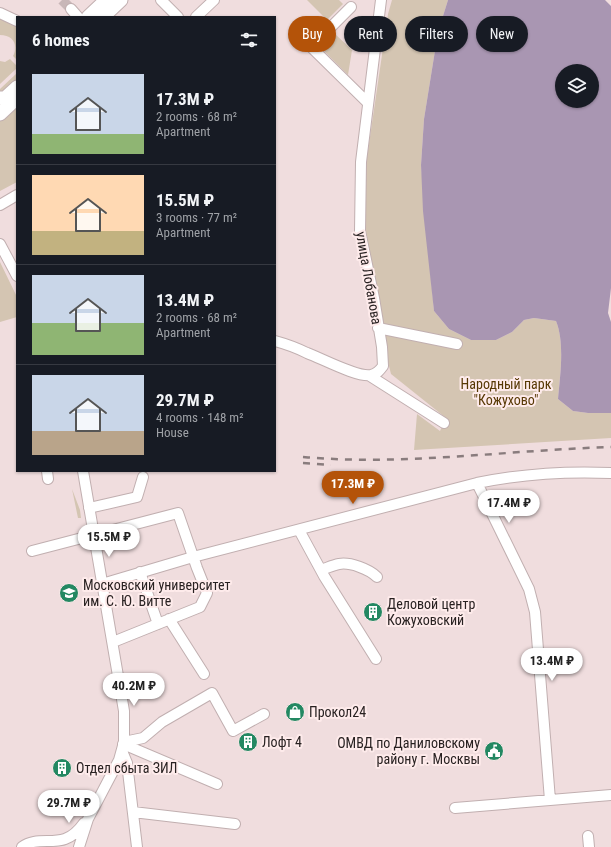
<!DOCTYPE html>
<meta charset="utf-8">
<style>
:root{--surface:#171b24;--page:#242831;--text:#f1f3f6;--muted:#9ea1a6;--line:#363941;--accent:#b45309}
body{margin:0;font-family:"Roboto Condensed",sans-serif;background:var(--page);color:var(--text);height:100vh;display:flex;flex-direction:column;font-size:15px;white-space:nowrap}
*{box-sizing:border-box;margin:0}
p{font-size:13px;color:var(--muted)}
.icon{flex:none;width:22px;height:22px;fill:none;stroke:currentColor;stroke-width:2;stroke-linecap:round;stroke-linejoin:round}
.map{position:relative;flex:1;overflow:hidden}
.details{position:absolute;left:16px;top:16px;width:260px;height:456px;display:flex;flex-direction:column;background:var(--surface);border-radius:0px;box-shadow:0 1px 3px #0004}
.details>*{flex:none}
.banner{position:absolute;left:288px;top:16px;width:263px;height:36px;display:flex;gap:8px}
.fabs{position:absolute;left:555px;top:64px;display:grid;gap:8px}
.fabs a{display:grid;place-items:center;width:44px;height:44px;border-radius:50%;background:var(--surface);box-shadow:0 1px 3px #0004;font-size:20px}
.price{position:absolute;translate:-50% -34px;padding:0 9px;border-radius:14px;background:#fff;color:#222;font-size:13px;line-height:26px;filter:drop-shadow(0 1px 2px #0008)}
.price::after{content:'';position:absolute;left:50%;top:24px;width:12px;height:9px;margin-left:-6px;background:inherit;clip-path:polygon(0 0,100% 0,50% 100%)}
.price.current{background:var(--accent);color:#fff}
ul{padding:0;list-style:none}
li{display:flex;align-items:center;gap:12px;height:100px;padding:0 16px}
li+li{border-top:1px solid var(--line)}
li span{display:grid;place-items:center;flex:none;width:112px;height:80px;border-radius:0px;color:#555}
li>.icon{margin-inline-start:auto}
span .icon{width:48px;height:48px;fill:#fffc;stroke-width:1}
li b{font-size:17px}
h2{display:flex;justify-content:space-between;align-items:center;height:48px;padding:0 16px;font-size:17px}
.chip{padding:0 14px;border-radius:18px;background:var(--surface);box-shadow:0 1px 3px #0004;font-size:14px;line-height:36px}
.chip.current{background:var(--accent);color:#fff}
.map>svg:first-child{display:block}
.green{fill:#d4c5b2}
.water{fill:#a996b2;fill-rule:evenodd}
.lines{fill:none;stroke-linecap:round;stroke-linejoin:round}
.minor-tunnel{stroke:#c8b7b8;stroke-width:10;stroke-dasharray:10 5;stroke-linecap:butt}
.minor-casing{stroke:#c1afb0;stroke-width:12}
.major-casing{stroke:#c1afb0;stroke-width:15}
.minor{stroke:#fff;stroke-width:10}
.major{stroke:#fff;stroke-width:13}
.rail{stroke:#897c7d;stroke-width:2.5;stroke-dasharray:7 7;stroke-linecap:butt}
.labels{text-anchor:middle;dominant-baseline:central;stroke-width:4;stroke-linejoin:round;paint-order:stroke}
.street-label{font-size:14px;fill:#282121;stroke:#feebeb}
.park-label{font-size:14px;fill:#573804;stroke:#feebeb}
.poi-label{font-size:14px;fill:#282121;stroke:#feebeb;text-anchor:start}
</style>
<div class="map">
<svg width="611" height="847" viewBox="0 0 611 847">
<rect width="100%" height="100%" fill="#f0ddde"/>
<path class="green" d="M307,0H339L343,4L327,20Z
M392,0H448L438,32L424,119L421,165L434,311L449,329L471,340H496L512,332L524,320L534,318L556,321C565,343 560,375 558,399L573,411L588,413H611V438L414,450L417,414L440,431L446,418L391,374L386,354L365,228L366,164L388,14Z
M0,19L17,27V60L13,56C19,45 13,35 0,35Z
M334,33L352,50L348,75L320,47Z
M10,59L17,66V68L0,84V61L5,62Z
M17,73V80L7,89L0,92V89Z
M17,102V182L0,191V119Z
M0,262L17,297V317L0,322Z
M72,489L80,510L81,518H78Z"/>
<path class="water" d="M448,0H605L611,6V288L608,313L611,322V413H588L573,411L558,399C560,376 565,343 556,321L534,318L524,320L512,332L496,340H471L449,329L434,311L423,211L421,165L424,119L438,32ZM562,71H592V101H562Z"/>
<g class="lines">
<path class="minor-tunnel" d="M62,0L71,9"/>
<g class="minor-casing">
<path id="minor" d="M161,0L178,17
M351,7L311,47L368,103
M71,9L78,17
M0,13L17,21
M196,17L214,0
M0,205L17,195
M0,244L17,276
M378,328L457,344
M275,341C286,344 297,348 307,353C321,358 358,378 371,375C377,374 380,370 383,366L382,347L374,298L360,231L361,162L381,0
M370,376L444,423
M47,471L48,479
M477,483L529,589L535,612L550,800
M89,508L137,497L143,477
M299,530L324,576L376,659
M32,551L178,513L197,568L207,593L200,607L113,642
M321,570C327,568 333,565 339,564C350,562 369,569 377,577
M140,572L158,624
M102,584L193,557L477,483C521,474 566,471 611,473
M169,619L204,674
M124,742L143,738L162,722L212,693L233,731L264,714
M123,744L217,784
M122,751L127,763L137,847
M455,808L611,795
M133,812L235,824
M588,836L589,847
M22,847C35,837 51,844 65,839C74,836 79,830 84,823
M79,847L88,819L119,760L124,742V711L83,471"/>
</g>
<g class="major-casing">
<path id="major" d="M88,17L106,0
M103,17L121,0
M0,98H5L17,87
M0,114L17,98"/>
</g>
<use href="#minor" class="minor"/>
<use href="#major" class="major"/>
<path class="rail" d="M303,457C405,466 509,450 611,447
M303,463L331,465"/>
</g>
<defs>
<g id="university-disc" transform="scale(1)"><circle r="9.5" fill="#238862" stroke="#feebeb"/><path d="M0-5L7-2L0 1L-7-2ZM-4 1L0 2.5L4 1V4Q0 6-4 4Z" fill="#fff"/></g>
<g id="building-disc" transform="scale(1)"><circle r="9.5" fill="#238862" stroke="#feebeb"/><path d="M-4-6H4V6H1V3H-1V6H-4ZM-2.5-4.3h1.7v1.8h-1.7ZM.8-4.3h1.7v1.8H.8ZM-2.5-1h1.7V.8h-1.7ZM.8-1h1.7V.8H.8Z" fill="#fff"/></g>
<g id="shop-disc" transform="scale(1)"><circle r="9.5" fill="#238862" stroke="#feebeb"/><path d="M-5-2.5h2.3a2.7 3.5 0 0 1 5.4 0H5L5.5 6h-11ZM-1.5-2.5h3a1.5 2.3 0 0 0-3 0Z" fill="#fff"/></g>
<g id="civic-disc" transform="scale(1)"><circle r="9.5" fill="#238862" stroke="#feebeb"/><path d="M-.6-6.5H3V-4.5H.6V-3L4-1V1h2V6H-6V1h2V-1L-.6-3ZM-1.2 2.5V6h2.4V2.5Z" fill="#fff"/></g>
</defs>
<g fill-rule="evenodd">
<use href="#university-disc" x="69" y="593"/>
<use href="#building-disc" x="373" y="612"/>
<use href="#shop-disc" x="295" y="712"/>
<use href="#building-disc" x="248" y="742"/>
<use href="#civic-disc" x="494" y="751"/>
<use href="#building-disc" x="62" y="768"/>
</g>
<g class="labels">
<g class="street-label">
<text transform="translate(369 278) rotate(80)">улица Лобанова</text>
</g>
<g class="park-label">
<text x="506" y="384">Народный парк<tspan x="506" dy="16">"Кожухово"</tspan></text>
</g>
<g class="poi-label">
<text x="83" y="585">Московский университет<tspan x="83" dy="16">им. С. Ю. Витте</tspan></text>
<text x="387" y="604">Деловой центр<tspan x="387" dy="16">Кожуховский</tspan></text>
<text x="309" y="712">Прокол24</text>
<text x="262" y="742">Лофт 4</text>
<text x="480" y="743" text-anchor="end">ОМВД по Даниловскому<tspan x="480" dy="16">району г. Москвы</tspan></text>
<text x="76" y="768">Отдел сбыта ЗИЛ</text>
</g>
</g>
</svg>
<div class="fabs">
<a><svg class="icon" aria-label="layers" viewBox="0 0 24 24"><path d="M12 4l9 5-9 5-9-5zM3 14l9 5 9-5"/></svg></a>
</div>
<b class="price current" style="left:353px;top:505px">17.3M ₽</b>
<b class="price" style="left:509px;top:524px">17.4M ₽</b>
<b class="price" style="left:109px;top:558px">15.5M ₽</b>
<b class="price" style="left:552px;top:682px">13.4M ₽</b>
<b class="price" style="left:134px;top:707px">40.2M ₽</b>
<b class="price" style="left:69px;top:824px">29.7M ₽</b>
<div class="banner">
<a class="chip current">Buy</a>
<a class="chip">Rent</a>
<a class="chip">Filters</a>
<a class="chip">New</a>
</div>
<section class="details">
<h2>6 homes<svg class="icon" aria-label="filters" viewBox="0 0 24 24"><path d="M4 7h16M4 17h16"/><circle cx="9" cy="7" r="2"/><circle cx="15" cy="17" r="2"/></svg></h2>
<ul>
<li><span style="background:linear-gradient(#c9d6e8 75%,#8fb573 0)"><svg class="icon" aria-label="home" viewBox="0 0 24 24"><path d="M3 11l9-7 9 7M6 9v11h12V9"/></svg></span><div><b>17.3M ₽</b><p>2 rooms · 68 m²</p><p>Apartment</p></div></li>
<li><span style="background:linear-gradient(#ffd9b3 70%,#c2b280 0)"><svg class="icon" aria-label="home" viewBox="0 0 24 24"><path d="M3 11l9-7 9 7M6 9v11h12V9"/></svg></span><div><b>15.5M ₽</b><p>3 rooms · 77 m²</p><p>Apartment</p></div></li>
<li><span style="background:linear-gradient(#c9d6e8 60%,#8fb573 0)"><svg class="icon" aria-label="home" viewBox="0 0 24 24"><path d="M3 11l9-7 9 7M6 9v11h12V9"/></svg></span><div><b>13.4M ₽</b><p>2 rooms · 68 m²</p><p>Apartment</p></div></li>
<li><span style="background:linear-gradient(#c9d6e8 70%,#b9a48a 0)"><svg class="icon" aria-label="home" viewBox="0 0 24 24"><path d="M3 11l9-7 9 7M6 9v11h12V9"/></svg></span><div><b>29.7M ₽</b><p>4 rooms · 148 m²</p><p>House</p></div></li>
</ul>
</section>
</div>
